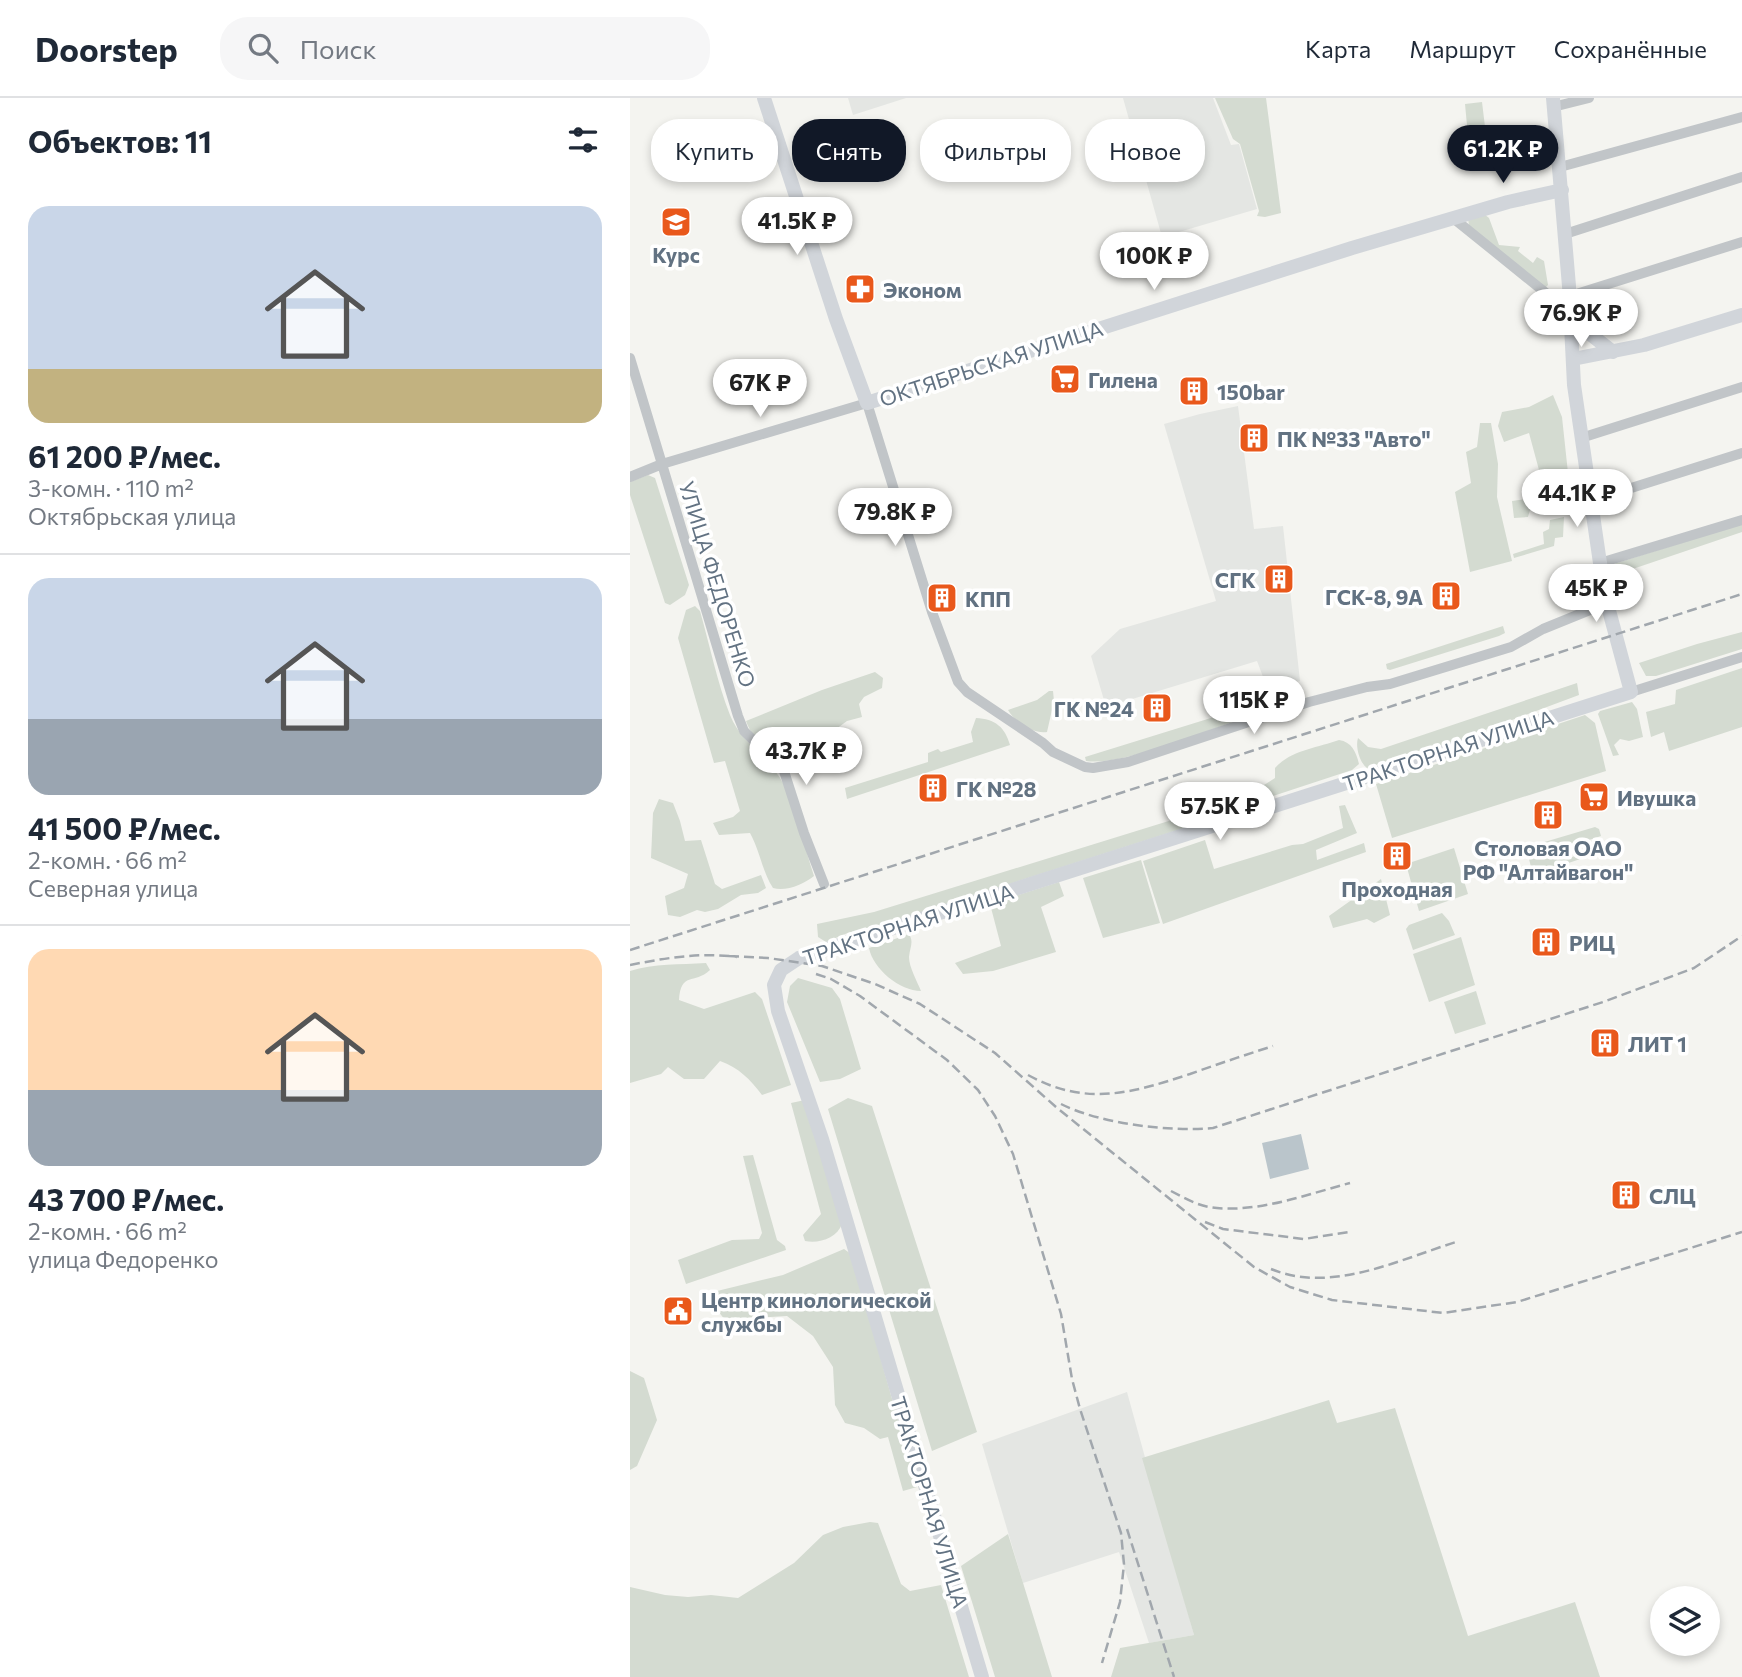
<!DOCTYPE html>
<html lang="ru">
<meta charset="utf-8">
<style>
:root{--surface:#fff;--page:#f6f6f7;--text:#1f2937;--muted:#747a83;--line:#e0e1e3;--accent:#111827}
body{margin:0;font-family:Commissioner,sans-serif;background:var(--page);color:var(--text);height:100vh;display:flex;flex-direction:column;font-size:26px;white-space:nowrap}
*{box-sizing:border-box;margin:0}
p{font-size:23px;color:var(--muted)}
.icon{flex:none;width:38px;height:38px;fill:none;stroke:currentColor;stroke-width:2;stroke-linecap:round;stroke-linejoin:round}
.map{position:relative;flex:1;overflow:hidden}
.drawer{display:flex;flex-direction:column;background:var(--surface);width:630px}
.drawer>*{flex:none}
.hud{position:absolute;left:21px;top:21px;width:665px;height:63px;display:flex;gap:14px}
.fabs{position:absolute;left:1020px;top:1488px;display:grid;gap:14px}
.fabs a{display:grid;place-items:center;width:70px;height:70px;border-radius:50%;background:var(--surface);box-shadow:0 4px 10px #0003;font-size:35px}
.price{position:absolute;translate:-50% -60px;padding:0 16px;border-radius:24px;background:#fff;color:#222;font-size:23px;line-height:46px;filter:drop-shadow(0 2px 4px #0008)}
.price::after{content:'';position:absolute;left:50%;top:42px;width:21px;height:16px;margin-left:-10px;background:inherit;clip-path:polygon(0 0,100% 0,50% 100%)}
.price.active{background:var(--accent);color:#fff}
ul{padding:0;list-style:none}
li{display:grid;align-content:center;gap:14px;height:371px;padding:0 28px}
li+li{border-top:2px solid var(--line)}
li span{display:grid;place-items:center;height:217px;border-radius:21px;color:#555}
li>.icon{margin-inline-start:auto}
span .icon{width:126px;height:126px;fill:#fffc;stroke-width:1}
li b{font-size:30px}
h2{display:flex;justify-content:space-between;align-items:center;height:84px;padding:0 28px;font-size:30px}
.tag{padding:0 24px;border-radius:28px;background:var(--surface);box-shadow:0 4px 10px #0003;font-size:24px;line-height:63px}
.tag.active{background:var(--accent);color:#fff}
header{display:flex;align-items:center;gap:42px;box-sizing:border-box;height:98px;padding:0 35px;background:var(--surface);border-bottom:2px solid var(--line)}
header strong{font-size:33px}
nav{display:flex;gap:38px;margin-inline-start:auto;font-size:24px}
.search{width:490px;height:63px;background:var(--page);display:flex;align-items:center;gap:18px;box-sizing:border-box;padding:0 24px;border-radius:28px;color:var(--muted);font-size:26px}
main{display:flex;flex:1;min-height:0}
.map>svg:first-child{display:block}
.built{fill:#e4e6e3}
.green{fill:#d4dbd1}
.water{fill:#bac5cb}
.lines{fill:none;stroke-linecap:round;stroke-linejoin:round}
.minor{stroke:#c1c5c8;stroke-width:10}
.major{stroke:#d1d5da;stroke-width:14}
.rail{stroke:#a1a7ad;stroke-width:2.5;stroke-dasharray:10 5;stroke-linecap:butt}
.labels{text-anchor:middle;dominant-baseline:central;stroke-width:7;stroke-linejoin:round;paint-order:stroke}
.poi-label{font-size:21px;font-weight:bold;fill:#627282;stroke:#fff;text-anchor:start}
.street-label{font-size:21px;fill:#627282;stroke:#fff}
</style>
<header>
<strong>Doorstep</strong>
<div class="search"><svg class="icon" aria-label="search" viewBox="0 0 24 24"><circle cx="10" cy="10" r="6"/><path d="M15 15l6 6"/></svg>Поиск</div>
<nav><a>Карта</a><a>Маршрут</a><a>Сохранённые</a></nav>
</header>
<main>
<section class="drawer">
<h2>Объектов: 11<svg class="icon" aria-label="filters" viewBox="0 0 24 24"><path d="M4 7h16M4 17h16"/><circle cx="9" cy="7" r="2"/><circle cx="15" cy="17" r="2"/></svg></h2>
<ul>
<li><span style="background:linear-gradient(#c9d6e8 75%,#c2b280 0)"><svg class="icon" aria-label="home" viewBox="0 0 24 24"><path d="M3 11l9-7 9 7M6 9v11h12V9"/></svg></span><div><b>61 200 ₽/мес.</b><p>3-комн. · 110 m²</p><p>Октябрьская улица</p></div></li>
<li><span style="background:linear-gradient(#c9d6e8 65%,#9aa5b1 0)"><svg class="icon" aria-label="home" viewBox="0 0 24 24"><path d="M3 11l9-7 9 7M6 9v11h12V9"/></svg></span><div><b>41 500 ₽/мес.</b><p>2-комн. · 66 m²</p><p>Северная улица</p></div></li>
<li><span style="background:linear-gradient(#ffd9b3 65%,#9aa5b1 0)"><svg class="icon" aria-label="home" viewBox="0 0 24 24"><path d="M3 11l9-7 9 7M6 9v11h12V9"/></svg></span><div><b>43 700 ₽/мес.</b><p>2-комн. · 66 m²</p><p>улица Федоренко</p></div></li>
</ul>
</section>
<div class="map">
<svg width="1112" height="1579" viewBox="0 0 1112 1579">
<rect width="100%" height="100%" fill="#f4f4f0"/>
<path class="built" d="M218,0H276L223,17Z
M493,0H583L601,47L609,46L627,111L532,139Z
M608,308L624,431L653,428L670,583L638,592L627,563L476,609L461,558L490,531L586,503L534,326L570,316Z
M497,1294L564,1537L519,1545L489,1454L393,1485L352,1346Z"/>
<path class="green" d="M585,0H636L651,115L635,119L627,118L629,113L610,46L603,41Z
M852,4L856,37L838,38L835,6Z
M324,36L326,37C329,50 335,73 314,73L304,42Z
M854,116L859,120L869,147L890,149L888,153L903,165L907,159L914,163L918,187L914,191L839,128L838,120Z
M923,297L932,319L941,403L931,411L900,412L898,419L884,420L882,403L916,398L899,335L874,344L868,328L872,314L899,309Z
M850,325H861L868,366L867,399L882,463L840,474L825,394L841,385L836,354L847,349Z
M18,377L25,380L59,487L55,497L40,507L35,505L0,397V384Z
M934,419L933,439L925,440L924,448L884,460L883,456L914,446L913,434L919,431L920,422Z
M1112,426V434L979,479L977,468Z
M65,508L70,513C80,548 87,584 100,617C111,645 139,659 153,685C167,713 174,748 184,778C174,786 156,794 143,790C132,773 130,753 120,735L89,737L83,725L103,719L110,713L95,663L84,665L48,540L56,512Z
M873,528L875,535L869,538L760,572L757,571L756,566Z
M1112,534V551L1026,578H1016L1009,565L1067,546Z
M1112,570V629L1039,653L1034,634L1021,639L1016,614L1045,606L1046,592Z
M245,574L253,580L252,590L234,599L229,606L232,619L217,623L202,634L204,644C171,664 131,664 116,623L192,592Z
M947,585L949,597L826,643L781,655L737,670C730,665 725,649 728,640L738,649L751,651Z
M419,593H423L424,603L417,634C403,636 385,624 378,612L407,602Z
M1002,604L1007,611L1013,639L999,643L990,641L984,647L989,657L983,658L968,616L970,613Z
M597,615L605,618L606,623C569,635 493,668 456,663L455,659Z
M955,617L965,625L976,673L762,740L746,686Z
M346,620C365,621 375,629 380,647L217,701L215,690L298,664V655L308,651L311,654L343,644L341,634Z
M709,642C722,644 726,654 729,666L722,672L634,701L620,709L229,834H220L196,844L188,839L187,826L244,814L613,700L645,680V670C661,652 687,650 709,642Z
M29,701L43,705L50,723L55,743L71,742L85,786L92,791L131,777L136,790L128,795L111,797L88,811L75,814L67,812L50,819L38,817L35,798L54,790L58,776L21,760L23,715Z
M715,707L727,735L686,752L687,762L734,745L736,754L533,826L513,763L575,742L584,771L662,747L673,746L713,730L709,708Z
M965,729L969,731L971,738L932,751L936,761L969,750L971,754L903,777L898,757L901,748Z
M824,750L838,796L789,813L776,766Z
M511,762L530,825L473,840L453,780Z
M751,781L760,817L744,825L737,821L703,830L699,818Z
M429,784L434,798L411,809L426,854L363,873L333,876L325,865L371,848L360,806Z
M812,815L819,823L825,837L783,852L776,831L779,827Z
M279,836C284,844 280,849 279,859C279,869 287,883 291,893C270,893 243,871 239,850Z
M831,839L845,887L799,904L783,856Z
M76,865L80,872C64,887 51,873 49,902L74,911L125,894L132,901L161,987L132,997C120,981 109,970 90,963L74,981H54L38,969L31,976L0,985V873C24,865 50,867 76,865Z
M168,880L202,890L210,901L231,971L210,981L190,984L157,904L160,888Z
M846,893L856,926L825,936L814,904Z
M218,1000L242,1008L347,1334L302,1353L198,1011Z
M175,1002L212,1126C207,1140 189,1146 175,1143L173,1137L191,1116L161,1005Z
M123,1057L147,1142L155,1148L156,1152L56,1186L48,1162L102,1142L129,1141L132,1135L113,1058Z
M214,1151L221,1156L287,1389L273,1393L258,1339L250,1341L234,1330L215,1325L205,1307L203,1269L183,1238L157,1218L95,1222L88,1213L83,1194L153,1177Z
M0,1273L14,1280L27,1322L7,1368L0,1372Z
M699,1302L707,1325L765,1310L838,1538L945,1504L970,1579H481L490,1550L564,1537L512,1360Z
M240,1424L248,1425L271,1486L280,1493L311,1487L339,1579H0V1489L35,1497L58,1499L81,1497L108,1500L164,1465L193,1437L213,1429Z
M378,1436L422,1579H365L331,1468Z"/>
<path class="water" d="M671,1036L679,1071L640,1081L632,1045Z"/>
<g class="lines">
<path class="minor" d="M923,9L959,0
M930,69L1112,19
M823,120L927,204L941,220
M935,136L1112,79
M940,198L1112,144
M0,260L108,618L114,633L134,653L152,667L174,735L194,786
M951,340L1112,289
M0,379L32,366L237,305L302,514L328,584L337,594L413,645L423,654L455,669L463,670L498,664L679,604L737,589L760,586L881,549L913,531L977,505
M960,403L1112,355
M970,465L1112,422
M1001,594L1112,559"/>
<path class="major" d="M134,0L206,221L237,305L722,150L878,104L932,92
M941,221L983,254
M943,261L1014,247L1112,217
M352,1579L192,1041L148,913L144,887L151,872L169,860L1001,594L977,505L970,465L944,287L939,188L923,0"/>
<path class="rail" d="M0,852L1112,496
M99,858L138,860L192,868L245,886L290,906L365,955L426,1009L624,1169L660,1189L702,1202L813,1215L887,1204L1112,1134
M0,867C35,860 71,854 107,859
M186,876L201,881L230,898L317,962L348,992L365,1018L383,1056L431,1216L442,1281L450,1311L491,1435L494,1466L490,1504L472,1565
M398,977C456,1009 502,995 560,976C588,966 615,957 643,948
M431,1006C471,1026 539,1034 583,1030L973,904L1064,870L1112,838
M541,1093C556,1101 570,1109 587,1110C631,1114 678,1096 720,1085
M575,1124L593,1131L674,1141L719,1134
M641,1171C701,1196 768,1162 826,1144
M497,1431L544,1579"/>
</g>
<defs>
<g id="school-square" transform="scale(1.575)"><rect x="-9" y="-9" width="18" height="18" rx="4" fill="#e9581b" stroke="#fff"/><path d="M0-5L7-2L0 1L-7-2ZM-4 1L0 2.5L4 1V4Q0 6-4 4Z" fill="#fff"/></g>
<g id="pharmacy-square" transform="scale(1.575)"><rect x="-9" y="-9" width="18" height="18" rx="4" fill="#e9581b" stroke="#fff"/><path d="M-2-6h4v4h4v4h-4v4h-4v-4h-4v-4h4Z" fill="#fff"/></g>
<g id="supermarket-square" transform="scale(1.575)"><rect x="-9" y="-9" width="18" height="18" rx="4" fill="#e9581b" stroke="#fff"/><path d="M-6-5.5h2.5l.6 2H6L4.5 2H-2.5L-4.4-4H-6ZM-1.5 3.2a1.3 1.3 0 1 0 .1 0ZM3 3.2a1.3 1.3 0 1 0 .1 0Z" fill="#fff"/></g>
<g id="building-square" transform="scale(1.575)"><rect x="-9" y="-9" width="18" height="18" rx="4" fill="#e9581b" stroke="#fff"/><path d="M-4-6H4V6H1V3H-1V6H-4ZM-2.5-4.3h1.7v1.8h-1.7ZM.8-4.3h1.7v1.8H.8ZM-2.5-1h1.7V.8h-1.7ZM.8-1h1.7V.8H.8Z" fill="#fff"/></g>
<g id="civic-square" transform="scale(1.575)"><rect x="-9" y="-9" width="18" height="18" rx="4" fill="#e9581b" stroke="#fff"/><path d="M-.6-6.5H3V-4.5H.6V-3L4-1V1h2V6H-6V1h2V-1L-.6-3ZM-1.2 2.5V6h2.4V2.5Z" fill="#fff"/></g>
</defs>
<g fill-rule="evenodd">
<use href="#school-square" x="46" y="124"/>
<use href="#pharmacy-square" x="230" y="191"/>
<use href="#supermarket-square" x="435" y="281"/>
<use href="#building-square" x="564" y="293"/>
<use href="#building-square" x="624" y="340"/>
<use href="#building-square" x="649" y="481"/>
<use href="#building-square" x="816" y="498"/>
<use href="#building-square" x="312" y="500"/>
<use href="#building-square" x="527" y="610"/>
<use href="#building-square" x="303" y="690"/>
<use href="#supermarket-square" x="964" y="699"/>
<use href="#building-square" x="918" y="717"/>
<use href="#building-square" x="767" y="758"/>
<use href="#building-square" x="916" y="844"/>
<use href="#building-square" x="975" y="945"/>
<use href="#building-square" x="996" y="1097"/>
<use href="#civic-square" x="48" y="1213"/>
</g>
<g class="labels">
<g class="poi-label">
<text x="46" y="156" text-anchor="middle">Курс</text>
<text x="253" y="191">Эконом</text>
<text x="458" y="281">Гилена</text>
<text x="587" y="293">150bar</text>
<text x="647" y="340">ПК №33 "Авто"</text>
<text x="626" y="481" text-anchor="end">СГК</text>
<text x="793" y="498" text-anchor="end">ГСК-8, 9А</text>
<text x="335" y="500">КПП</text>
<text x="504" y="610" text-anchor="end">ГК №24</text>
<text x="326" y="690">ГК №28</text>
<text x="987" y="699">Ивушка</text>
<text x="918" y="749" text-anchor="middle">Столовая ОАО<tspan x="918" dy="24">РФ "Алтайвагон"</tspan></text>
<text x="767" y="790" text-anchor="middle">Проходная</text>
<text x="939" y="844">РИЦ</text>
<text x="998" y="945">ЛИТ 1</text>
<text x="1019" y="1097">СЛЦ</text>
<text x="71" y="1201">Центр кинологической<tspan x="71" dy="24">службы</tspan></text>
</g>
<g class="street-label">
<text transform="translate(361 265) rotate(-18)">ОКТЯБРЬСКАЯ УЛИЦА</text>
<text transform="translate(88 486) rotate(73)">УЛИЦА ФЕДОРЕНКО</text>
<text transform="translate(818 652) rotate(-18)">ТРАКТОРНАЯ УЛИЦА</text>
<text transform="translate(278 826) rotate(-18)">ТРАКТОРНАЯ УЛИЦА</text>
<text transform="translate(300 1404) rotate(73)">ТРАКТОРНАЯ УЛИЦА</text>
</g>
</g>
</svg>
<div class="fabs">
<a><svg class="icon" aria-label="layers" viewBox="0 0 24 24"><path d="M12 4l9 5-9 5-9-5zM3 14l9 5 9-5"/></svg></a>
</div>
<b class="price active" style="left:873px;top:87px">61.2K ₽</b>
<b class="price" style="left:167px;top:159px">41.5K ₽</b>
<b class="price" style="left:524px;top:194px">100K ₽</b>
<b class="price" style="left:951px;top:251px">76.9K ₽</b>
<b class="price" style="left:130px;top:321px">67K ₽</b>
<b class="price" style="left:947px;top:431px">44.1K ₽</b>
<b class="price" style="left:265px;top:450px">79.8K ₽</b>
<b class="price" style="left:966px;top:526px">45K ₽</b>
<b class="price" style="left:624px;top:638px">115K ₽</b>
<b class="price" style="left:176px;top:689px">43.7K ₽</b>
<b class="price" style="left:590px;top:744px">57.5K ₽</b>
<div class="hud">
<a class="tag">Купить</a>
<a class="tag active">Снять</a>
<a class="tag">Фильтры</a>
<a class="tag">Новое</a>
</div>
</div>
</main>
